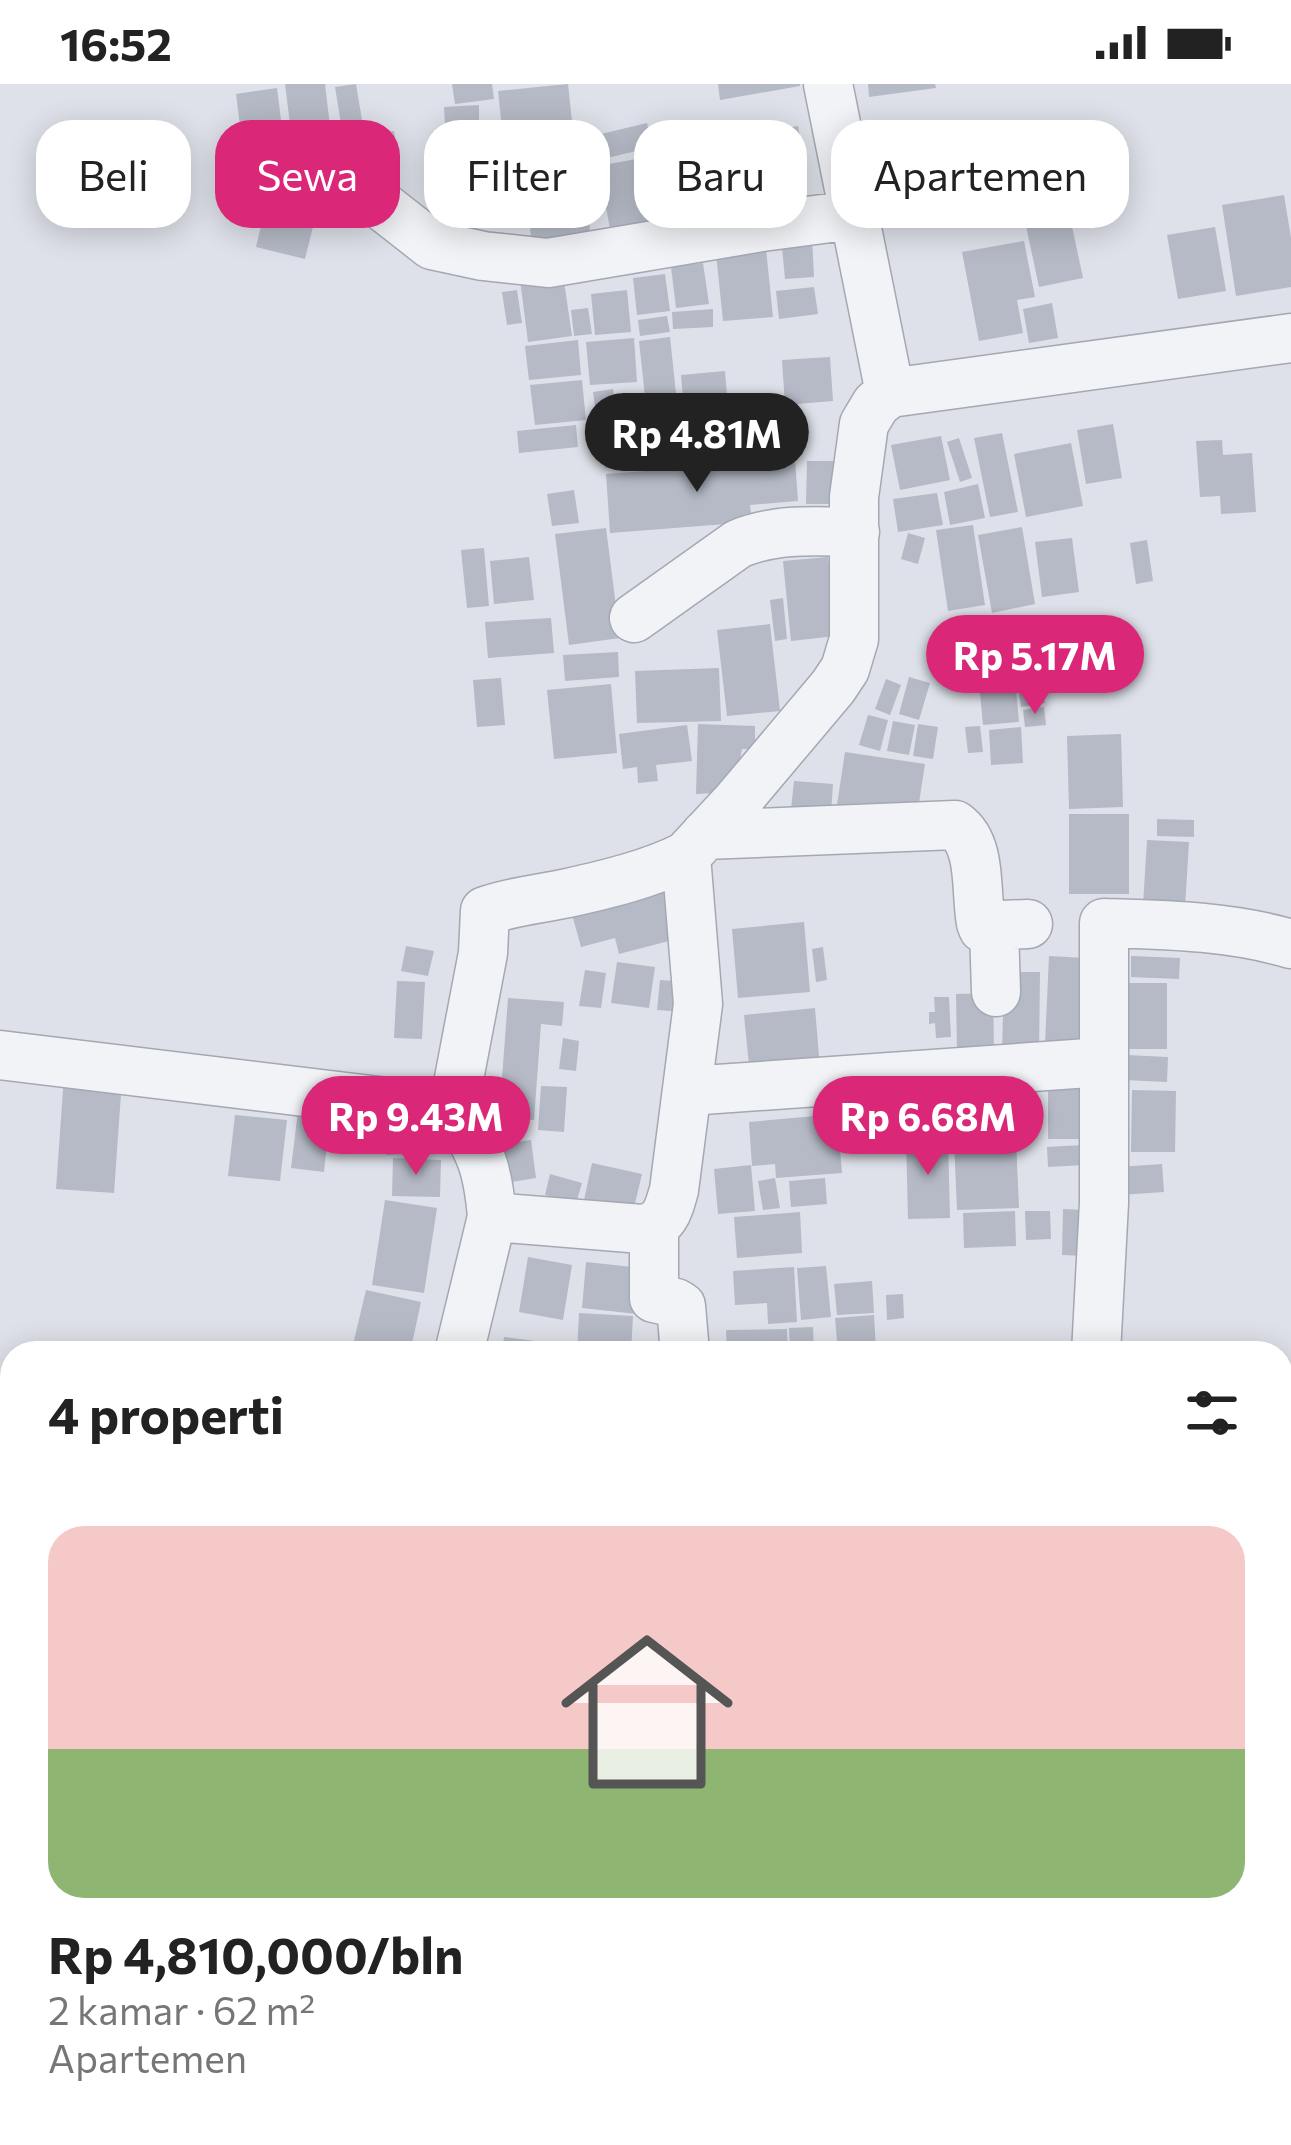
<!DOCTYPE html>
<html lang="id">
<meta charset="utf-8">
<style>
:root{--surface:#fff;--page:#f2f2f2;--text:#222;--muted:#767676;--accent:#db2777}
body{margin:0;font-family:Commissioner,sans-serif;background:var(--page);color:var(--text);height:100vh;display:flex;flex-direction:column;font-size:45px;white-space:nowrap}
*{box-sizing:border-box;margin:0}
p{font-size:39px;color:var(--muted)}
.icon{flex:none;width:66px;height:66px;fill:none;stroke:currentColor;stroke-width:2;stroke-linecap:round;stroke-linejoin:round}
.map{position:relative;flex:1;overflow:hidden}
.details{position:absolute;left:0px;top:1257px;width:1293px;height:804px;display:flex;flex-direction:column;background:var(--surface);border-radius:36px 36px 0 0;box-shadow:0 6px 30px #0003}
.details>*{flex:none}
.banner{position:absolute;left:36px;top:36px;width:1221px;height:108px;display:flex;gap:24px}
.price{position:absolute;translate:-50% -102px;padding:0 27px;border-radius:42px;background:var(--accent);color:#fff;font-size:39px;line-height:78px;filter:drop-shadow(0 3px 6px #0008)}
.price::after{content:'';position:absolute;left:50%;top:72px;width:36px;height:27px;margin-left:-18px;background:inherit;clip-path:polygon(0 0,100% 0,50% 100%)}
.price.active{background:#222;color:#fff}
ul{padding:0;list-style:none}
li{display:grid;align-content:center;gap:24px;height:636px;padding:0 48px}
li span{display:grid;place-items:center;height:372px;border-radius:36px;color:#555}
li>.icon{margin-inline-start:auto}
span .icon{width:216px;height:216px;fill:#fffc;stroke-width:1}
li b{font-size:51px}
h2{display:flex;justify-content:space-between;align-items:center;height:144px;padding:0 48px;font-size:51px}
.chip{padding:0 42px;border-radius:36px;background:var(--surface);box-shadow:0 6px 30px #0003;font-size:42px;line-height:108px}
.chip.active{background:var(--accent);color:#fff}
.status{display:flex;justify-content:space-between;align-items:center;height:84px;padding:0 60px;background:var(--surface);direction:ltr}
.status svg{height:33px;fill:currentColor}
.map>svg:first-child{display:block}
.building{fill:#b5bac6}
.lines{fill:none;stroke-linecap:round;stroke-linejoin:round}
.minor-casing{stroke:#a3a8b3;stroke-width:51}
.minor{stroke:#f1f3f7;stroke-width:48}
</style>
<div class="status"><b>16:52</b><svg viewBox="0 0 49 12"><path d="M0 12V9h3v3zM5 12V6h3v6zM10 12V3h3v9zM15 12V0h3v12zM26 1h20v11H26zM47 4h2v5h-2z"/></svg></div>
<div class="map">
<svg width="1291" height="2061" viewBox="0 0 1291 2061">
<rect width="100%" height="100%" fill="#dee1e9"/>
<path class="building" d="M285,0H325L332,59L293,64Z
M356,0L362,36L341,40L335,3Z
M452,0H492L494,15L455,20Z
M568,0L574,56L504,64L498,7Z
M718,0H800V2L720,16Z
M868,0H935L936,4L869,13Z
M277,4L287,84L246,89L236,10Z
M479,21V38L445,41L444,23Z
M647,39L653,63L603,75L597,51Z
M476,42L478,80L441,82L439,45Z
M798,42L807,91L753,100L744,51Z
M394,47L399,80L380,82L375,49Z
M565,62L567,82L537,86L539,98L570,95L573,122L513,128L507,68Z
M659,68L666,105L648,109L640,72Z
M636,75L649,148L612,155L598,82Z
M502,76L507,108L492,111L487,78Z
M271,99L321,111L305,175L256,163Z
M700,102L729,126L708,149L680,124Z
M1284,111L1291,154V203L1236,212L1222,121Z
M588,126L591,157L532,163L529,133Z
M1070,133L1083,194L1039,203L1026,142Z
M1215,143L1226,207L1178,215L1167,151Z
M812,151L814,193L785,195L781,153Z
M765,155L773,233L723,237L715,160Z
M1024,157L1035,213L1017,216L1023,249L979,257L962,168Z
M703,179L709,220L676,224L671,183Z
M563,190L572,252L528,258L520,196Z
M665,190L670,227L637,231L633,194Z
M814,203L818,230L779,235L776,207Z
M517,206L522,239L507,241L502,208Z
M627,206L631,248L595,251L591,210Z
M1052,219L1058,254L1029,259L1023,225Z
M588,224L592,250L574,252L571,226Z
M713,225V243L673,245L672,228Z
M667,232L670,248L640,252L638,236Z
M670,253L677,319L646,322L639,257Z
M634,254L637,298L590,301L586,258Z
M578,256L581,291L529,296L525,262Z
M830,273L833,317L785,321L782,276Z
M725,287L728,323L684,326L681,291Z
M582,296L586,336L535,341L530,301Z
M613,305L617,334L597,336L593,308Z
M681,338L686,376L644,382L640,343Z
M754,339L758,368L708,375L704,346Z
M1113,340L1122,394L1086,400L1077,346Z
M576,341L578,363L519,369L517,347Z
M635,347L637,382L605,384L603,349Z
M1002,349L1018,428L990,433L974,354Z
M941,352L950,396L900,406L891,361Z
M959,354L972,394L960,398L947,358Z
M1222,356L1223,371L1252,369L1256,428L1221,430L1220,412L1200,413L1196,357Z
M1071,359L1083,422L1026,433L1014,370Z
M795,376L798,417L750,421L752,438L610,449L606,390Z
M807,377H838L837,420H806Z
M978,400L985,434L950,441L944,408Z
M574,406L579,439L552,442L547,410Z
M937,409L943,441L898,448L893,415Z
M973,441L985,521L948,527L936,446Z
M1022,443L1035,520L992,529L978,451Z
M606,444L620,554L569,561L555,450Z
M908,449L925,454L918,480L901,475Z
M1072,454L1079,508L1042,513L1035,458Z
M1147,456L1153,497L1136,500L1130,459Z
M484,464L489,522L467,524L461,466Z
M529,473L534,516L494,520L490,477Z
M828,473L836,552L791,557L783,477Z
M783,514L787,555L775,557L770,516Z
M551,534L554,569L488,574L485,538Z
M770,540L780,627L727,632L717,546Z
M1060,557V561L1074,559L1081,597L1068,600L1063,578L1066,606L1047,608L1041,560Z
M1038,564L1045,619L1021,623L1013,568Z
M980,565L985,601L969,603L964,568Z
M1011,565L1015,600L988,603L985,568Z
M618,568L619,593L565,597L563,571Z
M719,584L721,637L637,639L635,587Z
M909,593L930,599L919,636L899,630Z
M501,594L505,641L477,643L473,596Z
M886,595L901,601L890,631L875,625Z
M611,600L617,669L554,675L547,606Z
M1016,606L1019,638L983,641L980,609Z
M1044,623L1046,641L1025,643L1023,626Z
M868,631L888,636L880,667L859,661Z
M893,637L915,641L909,671L887,667Z
M698,640L755,642V665H742L734,708L696,710Z
M918,640L938,643L933,675L913,672Z
M687,641L692,677L656,681L658,697L638,699L637,683L623,685L619,650Z
M980,642L983,668L968,669L965,643Z
M1021,643L1023,679L991,681L989,646Z
M1121,650L1123,723L1069,725L1067,652Z
M845,668L925,680L917,732L837,721Z
M794,697L833,700L831,729L791,725Z
M1069,730H1129V810H1069Z
M1157,735L1194,736V753L1157,752Z
M1147,756L1189,758L1185,823L1143,821Z
M668,797L684,853L619,870L615,854L581,863L570,823Z
M804,838L810,908L738,914L732,845Z
M406,862L434,867L428,892L401,887Z
M823,863L827,896L816,898L812,865Z
M1049,872L1085,874L1081,962L1045,961Z
M1131,872L1180,874L1179,895L1131,893Z
M617,878L655,883L649,924L611,919Z
M585,886L606,889L601,924L579,922Z
M1004,888H1040L1039,972L1002,971Z
M660,896L689,898L687,928L657,926Z
M397,897L425,898L422,955L394,954Z
M1126,899H1167V965H1126Z
M993,909L994,965L957,966L956,910Z
M934,913H949L951,953L936,954L935,939L929,940V928H935Z
M508,914L564,918L562,942L541,940L534,1036L499,1034Z
M815,924L820,984L750,991L744,931Z
M563,954L579,957L576,987L559,985Z
M1126,971L1168,973L1167,998L1125,996Z
M64,992L122,996L114,1109L56,1105Z
M1048,998H1090V1055H1048Z
M541,1002L567,1003L564,1048L538,1046Z
M1132,1006L1176,1007L1175,1068H1131Z
M983,1018L985,1049L967,1050L965,1019Z
M1005,1020L1006,1051H991L990,1021Z
M959,1024L961,1042L927,1045L925,1028Z
M298,1027L330,1030L324,1088L291,1084Z
M837,1030L842,1089L776,1094L775,1080L752,1082L749,1038Z
M235,1031L287,1036L280,1097L228,1092Z
M422,1035L423,1068L387,1071L384,1038Z
M948,1053L950,1134L908,1135L906,1054Z
M1016,1055L1019,1124L957,1126L954,1057Z
M531,1056L536,1094L504,1099L499,1061Z
M1083,1061L1084,1081L1048,1083L1047,1063Z
M393,1074L441,1076L440,1113L392,1112Z
M592,1079L642,1090L633,1128L584,1116Z
M1162,1080L1164,1108L1120,1111L1118,1083Z
M751,1081L755,1127L718,1130L714,1085Z
M550,1090L582,1099L576,1120L545,1111Z
M775,1094L780,1124L763,1126L758,1097Z
M825,1094L827,1120L791,1123L789,1097Z
M385,1116L437,1124L424,1209L372,1201Z
M1063,1125L1087,1126L1085,1172L1062,1171Z
M1015,1127L1016,1162L964,1164L963,1129Z
M1025,1127H1050L1051,1155L1026,1156Z
M800,1128L802,1169L737,1174L734,1133Z
M528,1173L572,1181L563,1236L519,1228Z
M586,1178L642,1184L637,1230L582,1224Z
M826,1182L831,1233L801,1236L797,1184Z
M794,1183L797,1238L768,1240L767,1219L735,1221L733,1187Z
M872,1197L874,1229L837,1231L834,1200Z
M366,1206L421,1218L410,1269H351Z
M903,1210L904,1234L887,1236L886,1211Z
M579,1229L633,1232L631,1269H577Z
M874,1231L876,1267L838,1269L835,1234Z
M813,1243L814,1269H790L789,1244Z
M787,1245L788,1269H727L726,1246Z
M504,1253L560,1260L559,1269H502Z
M12,1855V1949H9L0,1893V1857Z
M328,2049H381L382,2061H330Z
M410,2049H460L461,2055L411,2060Z
M470,2049H514L515,2060L471,2061Z"/>
<g class="lines">
<g class="minor-casing">
<path id="minor" d="M358,103L432,161L483,172L548,179L762,143L853,131
M890,309L1291,254
M634,534L738,460C776,444 815,447 855,448
M705,751L955,741C983,761 975,808 981,839L983,844L994,847
M996,908L994,844L1000,841L1028,840
M0,971L453,1026C481,1065 488,1085 492,1133
M688,1007L1103,978
M453,1026L483,869L485,827C513,817 540,815 568,809C608,800 650,790 686,772
M654,1142V1214L676,1219L681,1222L685,1269
M459,1269L492,1133L642,1145C665,1141 668,1127 674,1106L698,920L686,772L737,717L833,603L845,585L854,555V413L864,340L876,320L890,309L828,0
M1096,1269L1104,1119V839C1167,841 1230,842 1291,860
M0,1961H12
M0,2035L12,2036
M277,2049L278,2061"/>
</g>
<use href="#minor" class="minor"/>
</g>
</svg>
<b class="price active" style="left:697px;top:411px">Rp 4.81M</b>
<b class="price" style="left:1035px;top:633px">Rp 5.17M</b>
<b class="price" style="left:416px;top:1094px">Rp 9.43M</b>
<b class="price" style="left:928px;top:1094px">Rp 6.68M</b>
<div class="banner">
<a class="chip">Beli</a>
<a class="chip active">Sewa</a>
<a class="chip">Filter</a>
<a class="chip">Baru</a>
<a class="chip">Apartemen</a>
</div>
<section class="details">
<h2>4 properti<svg class="icon" aria-label="filters" viewBox="0 0 24 24"><path d="M4 7h16M4 17h16"/><circle cx="9" cy="7" r="2"/><circle cx="15" cy="17" r="2"/></svg></h2>
<ul>
<li><span style="background:linear-gradient(#f6c9c9 60%,#8fb573 0)"><svg class="icon" aria-label="home" viewBox="0 0 24 24"><path d="M3 11l9-7 9 7M6 9v11h12V9"/></svg></span><div><b>Rp 4,810,000/bln</b><p>2 kamar · 62 m²</p><p>Apartemen</p></div></li>
</ul>
</section>
</div>
